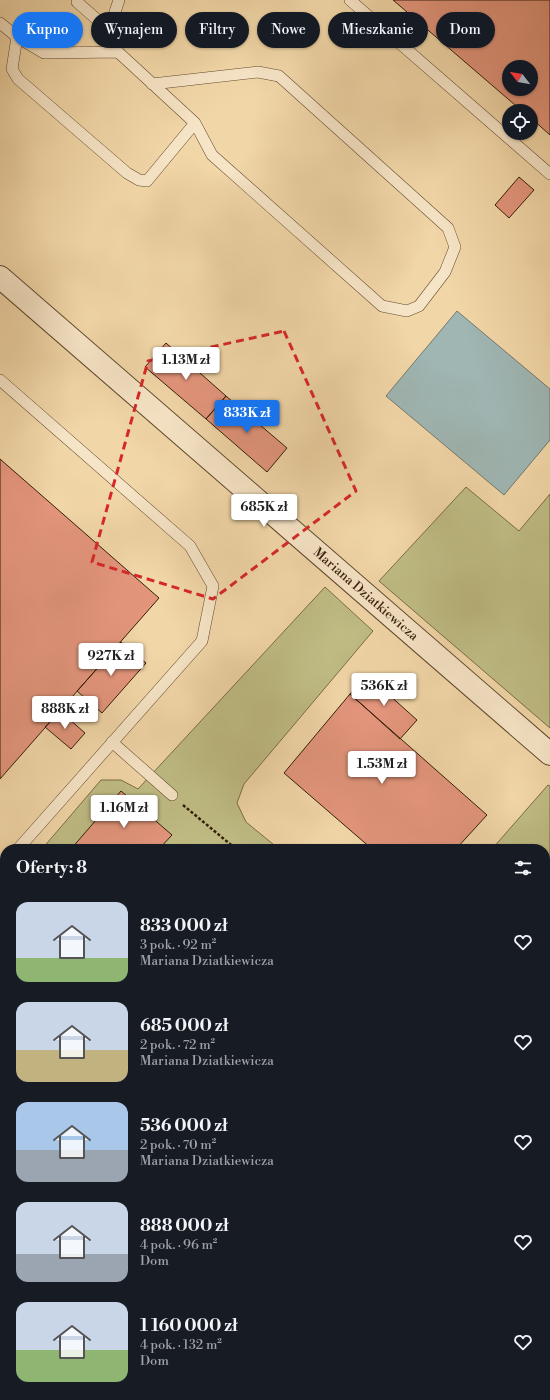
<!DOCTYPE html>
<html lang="pl">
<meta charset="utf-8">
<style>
:root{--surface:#171b24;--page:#242831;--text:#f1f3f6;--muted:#9ea1a6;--accent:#1a73e8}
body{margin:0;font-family:"Libre Bodoni",serif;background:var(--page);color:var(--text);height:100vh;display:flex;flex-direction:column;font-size:15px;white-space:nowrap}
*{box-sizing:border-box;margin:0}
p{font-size:13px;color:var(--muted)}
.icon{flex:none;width:22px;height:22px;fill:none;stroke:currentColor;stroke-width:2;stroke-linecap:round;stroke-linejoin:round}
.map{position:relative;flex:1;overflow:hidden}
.details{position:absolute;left:0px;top:844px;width:550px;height:556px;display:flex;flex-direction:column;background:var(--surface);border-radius:16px 16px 0 0;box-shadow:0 1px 3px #0004}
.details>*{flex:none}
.banner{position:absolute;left:12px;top:12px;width:526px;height:36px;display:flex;gap:8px}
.needle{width:26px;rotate:301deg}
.controls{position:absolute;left:502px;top:60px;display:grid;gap:8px}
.controls a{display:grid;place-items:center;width:36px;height:36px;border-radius:50%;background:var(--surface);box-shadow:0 1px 3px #0004;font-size:20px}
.price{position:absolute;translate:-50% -34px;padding:0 9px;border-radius:4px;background:#fff;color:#222;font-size:13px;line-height:26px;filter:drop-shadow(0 1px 2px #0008)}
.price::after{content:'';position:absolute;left:50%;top:24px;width:12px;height:9px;margin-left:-6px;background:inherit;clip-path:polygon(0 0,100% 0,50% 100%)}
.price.active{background:var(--accent);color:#fff}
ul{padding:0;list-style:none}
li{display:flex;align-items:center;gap:12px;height:100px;padding:0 16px}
li span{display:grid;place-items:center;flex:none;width:112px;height:80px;border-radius:12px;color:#555}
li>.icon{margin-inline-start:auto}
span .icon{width:48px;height:48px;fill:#fffc;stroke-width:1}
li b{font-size:17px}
h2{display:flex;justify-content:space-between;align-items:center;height:48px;padding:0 16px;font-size:17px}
.tag{padding:0 14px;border-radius:18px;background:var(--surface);box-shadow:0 1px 3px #0004;font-size:14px;line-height:36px}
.tag.active{background:var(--accent);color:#fff}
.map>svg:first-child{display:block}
.green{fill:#bfbc84;stroke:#7a6c46}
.water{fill:#9fb6b3;stroke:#74796f}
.building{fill:#e3957c;stroke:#341d09;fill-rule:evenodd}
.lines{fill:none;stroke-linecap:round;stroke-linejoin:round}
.service-casing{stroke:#634b30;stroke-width:12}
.minor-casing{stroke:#634b30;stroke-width:22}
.tertiary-casing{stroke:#634b30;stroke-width:24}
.path{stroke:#341d09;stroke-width:2.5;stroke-dasharray:3 2;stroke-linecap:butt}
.service{stroke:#f6e4c6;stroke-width:11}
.minor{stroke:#f6e4c6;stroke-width:21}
.tertiary{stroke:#f6e4c6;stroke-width:22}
.marked{fill:none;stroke:#d62828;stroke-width:3;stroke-dasharray:8 5;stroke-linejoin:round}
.labels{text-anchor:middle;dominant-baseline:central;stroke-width:3;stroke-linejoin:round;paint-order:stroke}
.street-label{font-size:13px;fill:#341d09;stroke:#f6e4c6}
</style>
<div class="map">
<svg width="550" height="1400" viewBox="0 0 550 1400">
<rect width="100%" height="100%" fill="#f1d6a7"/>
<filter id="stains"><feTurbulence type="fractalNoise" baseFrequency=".005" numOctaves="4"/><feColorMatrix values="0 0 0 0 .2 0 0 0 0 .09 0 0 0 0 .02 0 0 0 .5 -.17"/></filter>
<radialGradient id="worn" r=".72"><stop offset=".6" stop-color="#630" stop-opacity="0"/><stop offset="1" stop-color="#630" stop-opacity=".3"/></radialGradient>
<path class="green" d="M466,487L519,531L550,494V728L379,581Z
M325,587L373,631L244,784L237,803L246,822L279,849H42L101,780H121L138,789Z
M548,785L550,786V1002L545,1008V849H492Z
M5,891V1395H207L203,1400H0V897Z"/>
<path class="water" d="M457,311L550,389V440L504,495L386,396Z"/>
<path class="building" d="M393,0H550V135L531,118V111H522ZM509,67H531V89H509Z
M519,177L534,190L509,218L495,205Z
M166,343L226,396L206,419L145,367Z
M226,396L287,448L267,472L206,419Z
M0,459L159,598L0,779Z
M121,642L146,663L102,713L77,691Z
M367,675L417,720L400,739L350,694Z
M350,694L487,815L456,849H372L284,773Z
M60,711L85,733L71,749L45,727Z
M121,791L172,835L159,849H71Z
M545,869L549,880V886L545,893Z
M545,1197L550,1202V1312L545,1317Z"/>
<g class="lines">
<g class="service-casing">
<path id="service" d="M119,0L109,30L118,52L195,123L212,155L382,306L407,311L419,306L445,272L455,247L448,228L279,76L258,72L152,84
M350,0L550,174
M77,2L109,30
M0,23L17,37L44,53L118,52
M17,37L12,69L18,79L127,173L139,180L147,181L195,123
M0,380L190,546L213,586L202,641L18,849
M112,742L172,795
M0,870L5,864
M545,1149L550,1153
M545,1180L550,1184
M545,1349L550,1348"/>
</g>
<g class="minor-casing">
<path id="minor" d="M545,1040L550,1034
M234,1400L237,1395"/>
</g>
<g class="tertiary-casing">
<g id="tertiary">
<path id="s1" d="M0,277L550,754"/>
</g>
</g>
<path class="path" d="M183,805L236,849"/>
<use href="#service" class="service"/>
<use href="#minor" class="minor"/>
<use href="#tertiary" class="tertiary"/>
</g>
<path class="marked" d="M284,331L356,491L213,599L92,562L148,361Z"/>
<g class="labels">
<g class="street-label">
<text stroke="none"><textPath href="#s1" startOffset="484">Mariana Dziatkiewicza</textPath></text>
</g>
</g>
<rect width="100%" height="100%" filter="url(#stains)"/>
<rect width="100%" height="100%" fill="url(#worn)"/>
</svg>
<div class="controls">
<a><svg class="needle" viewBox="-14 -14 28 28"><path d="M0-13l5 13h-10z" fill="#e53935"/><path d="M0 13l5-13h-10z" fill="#9ea1a6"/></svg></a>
<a><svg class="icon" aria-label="locate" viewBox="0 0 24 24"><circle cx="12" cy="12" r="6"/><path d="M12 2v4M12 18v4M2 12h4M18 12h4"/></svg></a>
</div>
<b class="price" style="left:186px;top:381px">1.13M zł</b>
<b class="price active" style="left:247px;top:434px">833K zł</b>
<b class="price" style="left:264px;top:528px">685K zł</b>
<b class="price" style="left:111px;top:677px">927K zł</b>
<b class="price" style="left:384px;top:707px">536K zł</b>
<b class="price" style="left:65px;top:730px">888K zł</b>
<b class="price" style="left:382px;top:785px">1.53M zł</b>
<b class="price" style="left:124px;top:829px">1.16M zł</b>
<div class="banner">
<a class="tag active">Kupno</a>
<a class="tag">Wynajem</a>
<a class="tag">Filtry</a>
<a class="tag">Nowe</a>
<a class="tag">Mieszkanie</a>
<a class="tag">Dom</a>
</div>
<section class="details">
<h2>Oferty: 8<svg class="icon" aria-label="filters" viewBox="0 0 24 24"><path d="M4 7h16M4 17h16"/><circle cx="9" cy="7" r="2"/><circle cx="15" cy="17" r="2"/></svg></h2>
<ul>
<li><span style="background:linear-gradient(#c9d6e8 70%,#8fb573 0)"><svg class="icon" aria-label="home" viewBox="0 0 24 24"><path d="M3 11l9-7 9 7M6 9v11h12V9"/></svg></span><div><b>833 000 zł</b><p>3 pok. · 92 m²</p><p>Mariana Dziatkiewicza</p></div><svg class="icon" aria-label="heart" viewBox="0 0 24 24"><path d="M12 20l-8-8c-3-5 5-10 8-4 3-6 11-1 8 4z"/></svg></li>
<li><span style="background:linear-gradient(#c9d6e8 60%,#c2b280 0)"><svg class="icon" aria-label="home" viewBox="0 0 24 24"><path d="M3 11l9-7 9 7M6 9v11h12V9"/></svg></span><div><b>685 000 zł</b><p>2 pok. · 72 m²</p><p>Mariana Dziatkiewicza</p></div><svg class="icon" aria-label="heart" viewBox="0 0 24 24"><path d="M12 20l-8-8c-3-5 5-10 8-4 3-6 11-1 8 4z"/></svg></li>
<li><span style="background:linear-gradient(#a9c7e8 60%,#9aa5b1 0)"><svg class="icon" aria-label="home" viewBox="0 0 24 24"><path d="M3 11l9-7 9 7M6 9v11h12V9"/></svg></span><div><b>536 000 zł</b><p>2 pok. · 70 m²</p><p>Mariana Dziatkiewicza</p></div><svg class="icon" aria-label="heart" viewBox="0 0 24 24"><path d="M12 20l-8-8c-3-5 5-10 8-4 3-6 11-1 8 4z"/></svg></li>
<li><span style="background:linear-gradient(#c9d6e8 65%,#9aa5b1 0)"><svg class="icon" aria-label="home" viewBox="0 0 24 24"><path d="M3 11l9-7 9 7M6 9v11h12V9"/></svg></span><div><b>888 000 zł</b><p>4 pok. · 96 m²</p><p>Dom</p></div><svg class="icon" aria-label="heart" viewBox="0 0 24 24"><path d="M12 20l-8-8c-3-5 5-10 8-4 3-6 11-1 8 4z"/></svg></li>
<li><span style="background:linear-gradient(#c9d6e8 60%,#8fb573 0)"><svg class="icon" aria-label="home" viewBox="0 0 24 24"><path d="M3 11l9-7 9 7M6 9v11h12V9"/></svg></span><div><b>1 160 000 zł</b><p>4 pok. · 132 m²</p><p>Dom</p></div><svg class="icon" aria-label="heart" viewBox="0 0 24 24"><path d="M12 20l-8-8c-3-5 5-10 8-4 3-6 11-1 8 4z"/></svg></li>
</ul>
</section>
</div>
